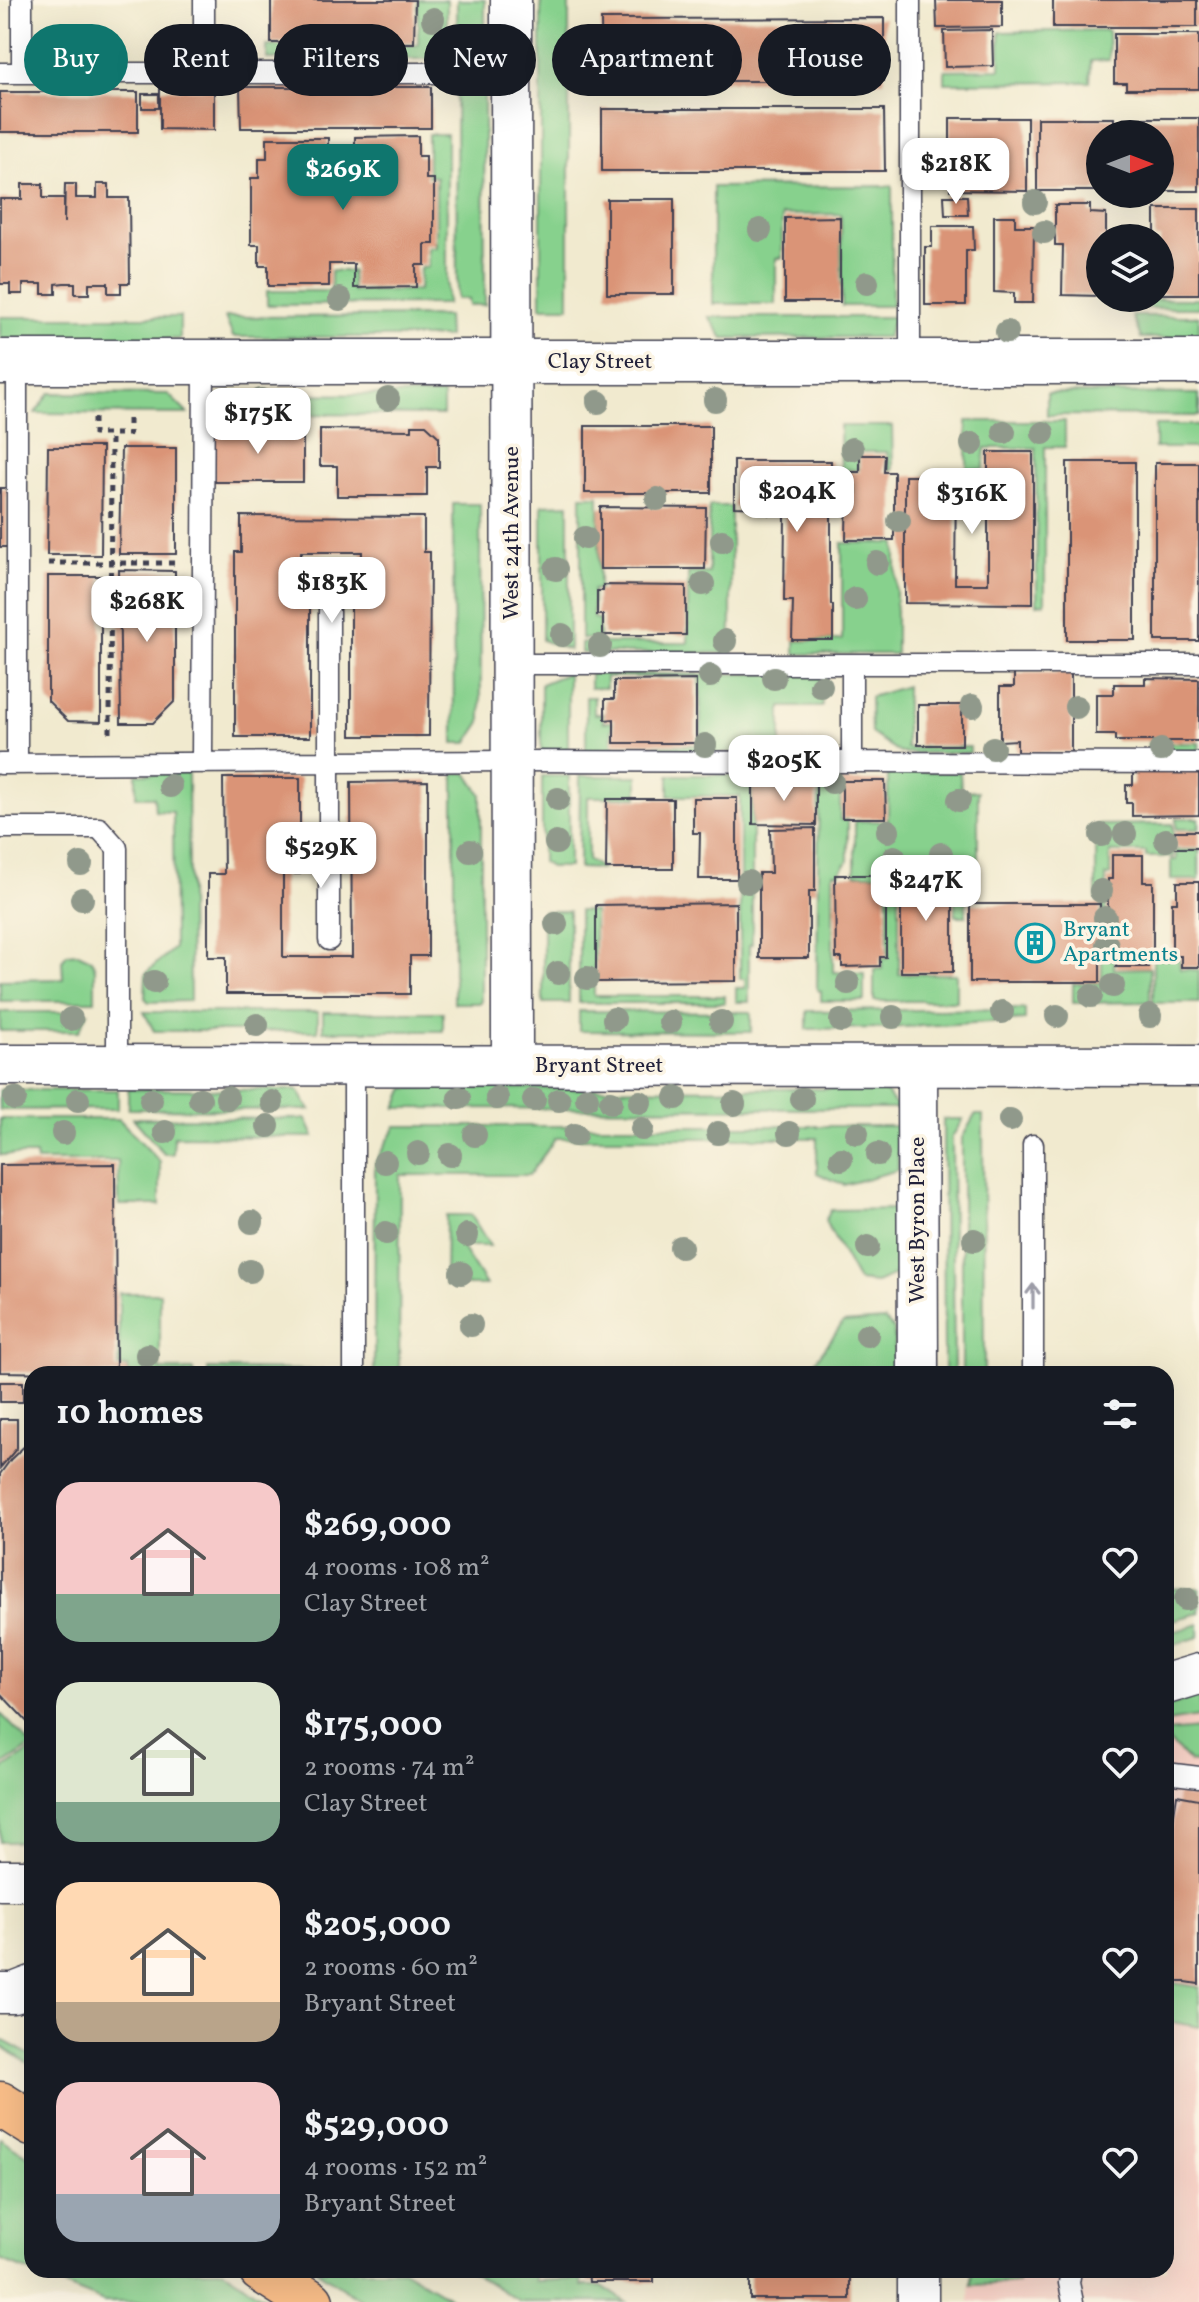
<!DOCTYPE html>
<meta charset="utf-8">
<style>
:root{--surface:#171b24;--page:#20242c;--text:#f1f3f6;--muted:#9ea1a6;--accent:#0f766e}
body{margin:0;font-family:Vollkorn,serif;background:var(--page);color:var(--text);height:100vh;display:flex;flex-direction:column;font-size:30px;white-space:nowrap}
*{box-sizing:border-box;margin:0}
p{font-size:26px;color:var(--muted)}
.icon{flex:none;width:44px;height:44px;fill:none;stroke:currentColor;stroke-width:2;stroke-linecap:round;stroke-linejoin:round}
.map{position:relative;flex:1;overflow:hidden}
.drawer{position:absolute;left:24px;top:1366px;width:1150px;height:912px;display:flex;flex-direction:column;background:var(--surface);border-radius:24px;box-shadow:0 8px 32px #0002}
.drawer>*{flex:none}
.banner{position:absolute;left:24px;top:24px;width:1152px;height:72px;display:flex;gap:16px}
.needle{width:52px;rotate:90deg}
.controls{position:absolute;left:1086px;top:120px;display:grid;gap:16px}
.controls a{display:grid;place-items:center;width:88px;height:88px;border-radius:50%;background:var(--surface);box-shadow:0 8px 32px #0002;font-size:40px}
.price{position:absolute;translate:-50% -68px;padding:0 18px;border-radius:16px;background:#fff;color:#222;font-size:26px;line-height:52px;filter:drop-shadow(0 2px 4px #0008)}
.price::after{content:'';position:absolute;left:50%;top:48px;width:24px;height:18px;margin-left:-12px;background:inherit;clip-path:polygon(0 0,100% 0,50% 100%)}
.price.on{background:var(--accent);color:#fff}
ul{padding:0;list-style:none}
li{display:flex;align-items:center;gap:24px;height:200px;padding:0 32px}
li span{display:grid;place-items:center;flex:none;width:224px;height:160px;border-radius:24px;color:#555}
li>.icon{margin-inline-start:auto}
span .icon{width:96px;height:96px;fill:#fffc;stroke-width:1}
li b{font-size:34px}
h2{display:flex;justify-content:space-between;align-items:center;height:96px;padding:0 32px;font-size:34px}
.tag{padding:0 28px;border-radius:36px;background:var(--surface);box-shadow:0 8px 32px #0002;font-size:28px;line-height:72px}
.tag.on{background:var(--accent);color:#fff}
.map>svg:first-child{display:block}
.built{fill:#f7d1c6}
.green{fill:#87d18d;stroke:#547a64;stroke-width:2}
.building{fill:#da9477}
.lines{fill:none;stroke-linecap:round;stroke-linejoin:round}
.service-casing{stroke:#414051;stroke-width:23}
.minor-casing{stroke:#414051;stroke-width:43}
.tertiary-casing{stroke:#414051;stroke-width:47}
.motorway-casing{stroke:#414051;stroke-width:47}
.path{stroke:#414051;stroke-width:5;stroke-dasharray:6 6;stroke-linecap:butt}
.service{stroke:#fff;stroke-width:20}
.minor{stroke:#fff;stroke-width:40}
.tertiary{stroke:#fff;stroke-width:44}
.motorway{stroke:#f8bd88;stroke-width:44}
.tree{fill:#90998b}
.oneway{stroke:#9c9ca7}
.labels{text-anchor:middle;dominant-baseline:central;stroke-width:7;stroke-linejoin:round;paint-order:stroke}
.street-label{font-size:22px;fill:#22223b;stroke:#fcf5e5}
.culture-label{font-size:22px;fill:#0d838f;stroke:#fcf5e5;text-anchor:start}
</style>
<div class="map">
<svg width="1199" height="2302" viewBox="0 0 1199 2302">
<rect width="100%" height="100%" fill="#fcf5e5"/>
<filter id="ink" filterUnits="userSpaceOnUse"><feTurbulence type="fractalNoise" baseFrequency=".0125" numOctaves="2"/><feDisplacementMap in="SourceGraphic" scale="16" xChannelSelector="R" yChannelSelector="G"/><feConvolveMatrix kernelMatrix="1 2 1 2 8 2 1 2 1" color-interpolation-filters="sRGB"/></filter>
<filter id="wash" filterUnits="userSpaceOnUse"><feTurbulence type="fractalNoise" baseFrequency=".006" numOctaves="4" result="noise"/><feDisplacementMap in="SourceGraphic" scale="32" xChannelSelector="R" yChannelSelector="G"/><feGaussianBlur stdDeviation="1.8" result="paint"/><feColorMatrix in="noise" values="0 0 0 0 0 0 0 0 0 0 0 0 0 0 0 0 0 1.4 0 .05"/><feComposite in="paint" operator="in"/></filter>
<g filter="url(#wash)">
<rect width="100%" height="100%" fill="#f1eacf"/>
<path class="built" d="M1199,1695V2302H969L972,2270H1166V1707Z"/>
<path class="green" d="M418,0H447V59H267V46L418,45Z
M457,0H485V51L457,59Z
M541,0H569V307H541Z
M1108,30L1109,60L1091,61L1090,82L945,83V70L1000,69V32Z
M456,80L484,91L485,305H469L468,299H457Z
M428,134H447V304L267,305V291H331V271H352V291L419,290L420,268L428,267V247H436V177L428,176Z
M892,186V306H842L841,214L782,215V258H776V304H713V187Z
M1129,299H1199V308H1129Z
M447,316L448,337H233L225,317Z
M1132,316H1199V338H1141Z
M0,317H180V339H0Z
M709,317H894L887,337L723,338Z
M50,393L168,394L188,414L35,413Z
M1047,393L1199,394V416L1047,415Z
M233,394L443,395V415L213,414Z
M967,421H1065V447H1045V603L1037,604L1036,448H985L984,469H967Z
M1155,425H1199V448H1155Z
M840,426H892L893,470H888L887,452H858V470H841Z
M581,496H599V589L593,590V618L599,619V639H581Z
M453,504H480L481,722L467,743H454Z
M569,504V650L542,640V505Z
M709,506H731V653H581V643H688V573H709Z
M842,543H896V654H795V641L842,640Z
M568,673V751H541V684Z
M590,674H822V707H781V753H586V697H594V714H603V722H612V746L701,745L700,677H606V688H590Z
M906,686V748L970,747V753H900L871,733L870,697Z
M1148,743H1199V754H1148Z
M819,769H847V779L840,780V820H848V861L839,873H833V972L864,973V1001H821V991L817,990Z
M888,772H960L961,791H978V871L971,900L966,901V916H955V881L933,880L932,865H906L905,879H901V887H887L886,874H855V821H888Z
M188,773L190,1001L149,1002L145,998L146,973L174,948L173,812L155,811L154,797H136V774Z
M454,773H467L481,794V1003H454Z
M669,775H752V944L749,945V1002H736V988H745V979H740V796H669Z
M542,776H569V867H550L542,862Z
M580,776H638V797H588V860L603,869L579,868Z
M1176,818H1199V829H1176Z
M1173,824V857H1146V852H1110V876H1106V899H1096V825Z
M1176,850H1199V880H1171V860H1176Z
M888,890H899V974H956V1001H874V969H882V959L888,958Z
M1102,902H1106V959H1114V969L1150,968V1002L1073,1003V984L1102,983Z
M543,911H569V1003H543Z
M579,911H594V996H725V1003H579Z
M78,953L91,959L95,968V1001H0V980L63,979L62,960L67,954Z
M1153,959H1179L1180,969L1199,970V1003H1153Z
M1025,1009V1020L885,1028L807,1029V1011Z
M579,1011L751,1012V1032L579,1031Z
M0,1012H88L79,1031H0Z
M144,1012H318V1031H154Z
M323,1012H443V1031H323Z
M405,1088L884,1089L898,1109L396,1108Z
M128,1089L298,1090L310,1110L128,1109Z
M0,1090H118V1109L0,1110Z
M975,1115H983L984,1374H962V1138Z
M133,1118L306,1119L314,1137L174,1136L173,1154H164Z
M0,1119H119L160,1162V1205H119L118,1161H37L36,1155H0Z
M943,1119H963L952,1137L954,1374H944Z
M396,1126H898V1170L844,1185L817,1173V1138H556L529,1175H400L399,1374H374L375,1163Z
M898,1209L899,1273L876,1283L858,1281L825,1221L831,1210Z
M446,1215H471L490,1246H461L486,1285H445Z
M119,1293H160V1370H194V1374H129L128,1367H119Z
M884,1320L894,1329L895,1374H811V1367L843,1323Z
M208,1369L325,1370V1374H208Z
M1196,1588L1199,1589V1613L1166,1622V1589Z
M1199,1624V1637L1166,1647V1634Z
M1199,1695V1717L1166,1722V1707Z
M0,1713L32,1746L0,1767Z
M1199,1729V1764L1190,1762L1166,1739V1732Z
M32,1750V1842H0V1771Z
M1166,1982L1199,1987V2027L1166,2021Z
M0,2039L32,2056V2066L0,2045Z
M0,2138L32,2159V2270H222L270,2302H104L0,2260Z
M316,2270H403L457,2302H364Z
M469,2270H535V2281L581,2279L582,2286H602L626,2302H520Z
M972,2270H1018L1017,2283L972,2285Z"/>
<g id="blocks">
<path class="building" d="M271,0H415L414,43H271Z
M936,0H1002V27L937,28Z
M1053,0H1197V27H1053Z
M884,18V81H602L601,19Z
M992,30L993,66L945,67L944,31Z
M1114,34H1199V89H1126V83H1114Z
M240,87H431V128H241Z
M160,89H214V130L160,129Z
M0,92H138V132H0Z
M142,94H159V108H142Z
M602,109H884L885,171H602Z
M950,118H1027V191L950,190Z
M1037,118H1114V134H1100V191H1037Z
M1123,118H1199V191H1160V134H1123Z
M418,136V156H426V179H434V244H425V265H416V287L354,288V264H329V286H268V266H259V245H251V178H259V158H267V138H328V157H355V137Z
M22,184H43V198H64V223L65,184H76V198H97V184H109V198H129L130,283H121V293H108V283H89V294H75V283H64L56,284V294H42V284H23V294H10V284H0V199H22Z
M944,196H967L968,215H945Z
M607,199H674V294H607Z
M1055,205H1090V213L1106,214V238H1100V296L1062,295L1063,245H1055Z
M1155,209H1199V294H1160V238H1155Z
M994,216H1015V226H1034L1033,303H1014V293L994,292Z
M840,217V302H785V218Z
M932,226H973L974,250H966V305H925V247H932Z
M412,425H426L439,437V467H427V496H337V466H320V429L412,430Z
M229,426H245V434H267V426H288V434H303V482H213V433H229Z
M585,426H711V493H585Z
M48,447H102L101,555H47Z
M121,448H176V554H119Z
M988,452H1033V604L905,603V476H956L955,584H988Z
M860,455H885L884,472H894V540H846L847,472H860Z
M734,461H831V605H833V640H792L793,601H784L785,515H769V508L734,507Z
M1067,462H1135V640H1067Z
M1155,463H1199V641H1155Z
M0,488H7V547H0Z
M600,507L706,508L705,569H600Z
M241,516L424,517V552H430L429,736H351V586L361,585L362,552H301V587H310V737H235V552H241Z
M119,570L175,571V701L153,723H121Z
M48,576H101V722L68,721L48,701Z
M603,585L686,586V635H603V615H597V591H603Z
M1014,673H1071V752H1017V740L1000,741V687H1014Z
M1145,678L1199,679V741H1115V735H1096V694H1114V684H1145Z
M696,680V743H614V719L605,720V699H614V681Z
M918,705H962V745H918Z
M1133,772H1199V815L1132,816V803H1126V785H1133Z
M223,778H300V874H283V957H352L351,782L428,781V956H410V994H226V957H208V874H224Z
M753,781L816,782V825L753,824Z
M842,781H885L886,818H842Z
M693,798H737V879H699L700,833H693Z
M607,799H673V869H606Z
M815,828V891H809V958H759V873H771L770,829Z
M1175,831H1199V848H1175Z
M1112,855H1143V882H1153V955H1149V967H1116V957H1108V879H1112Z
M907,866H931V883H953V972H901V881H907Z
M835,875H886V957H880V966L842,967V958H836Z
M1177,882H1199V967H1181V956H1172V902H1177Z
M736,903V981L596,982V905Z
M970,904H1100V982H970Z
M115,1164L116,1369H127V1374L0,1372V1165Z
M0,1382H23V1402H0Z
M0,1419H17V1448L0,1468Z
M32,1439V1727L0,1693V1474L11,1459Z
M1177,1795L1199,1799V1984L1166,1979V1866Z
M588,2270H654V2282H589Z
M750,2270H850V2299H750Z"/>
</g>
</g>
<g filter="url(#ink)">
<use href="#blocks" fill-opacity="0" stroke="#414051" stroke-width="2"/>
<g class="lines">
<g class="service-casing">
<path id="service" d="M22,0V73
M204,0V73
M910,0V362
M0,73H512
M17,362V764
M329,584V940
M512,664H1199
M202,762L204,362
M852,762V664
M0,764L512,761L1199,763
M0,828H99L117,848V1065
M354,1066V1374
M1033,1145V1374
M1166,1773L1199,1777
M1071,2270L1069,2283L1073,2302"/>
</g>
<g class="minor-casing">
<path id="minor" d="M511,0L512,1066
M0,1065L1199,1066
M917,1066L918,1374
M1166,1684L1199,1674
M0,1880H32
M0,1993H14L32,1986
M918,2270V2302"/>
</g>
<g class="tertiary-casing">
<path id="tertiary" d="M0,362H1199"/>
</g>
<g class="motorway-casing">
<path id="motorway" d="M0,2104L32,2124
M261,2270L311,2302"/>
</g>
<path class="path" d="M94,418V434H129V418
M48,563H174
M110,733L111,434"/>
<use href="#service" class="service"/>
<use href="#minor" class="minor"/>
<use href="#tertiary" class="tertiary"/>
<use href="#motorway" class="motorway"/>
</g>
<g class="tree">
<circle cx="433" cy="19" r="12"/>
<circle cx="1035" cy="202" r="12"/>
<circle cx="760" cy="230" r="12"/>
<circle cx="1044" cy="232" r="12"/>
<circle cx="867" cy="283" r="12"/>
<circle cx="340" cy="299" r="12"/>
<circle cx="1007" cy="332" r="12"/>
<circle cx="388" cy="399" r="12"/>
<circle cx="261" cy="400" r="12"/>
<circle cx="715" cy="400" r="12"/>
<circle cx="598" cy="402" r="12"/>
<circle cx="233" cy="411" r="12"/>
<circle cx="1004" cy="432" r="12"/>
<circle cx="1043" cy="433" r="12"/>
<circle cx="972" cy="444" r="12"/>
<circle cx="852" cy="449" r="12"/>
<circle cx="846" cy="491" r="12"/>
<circle cx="657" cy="499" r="12"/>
<circle cx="899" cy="521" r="12"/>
<circle cx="585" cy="538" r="12"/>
<circle cx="722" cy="541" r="12"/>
<circle cx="877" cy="563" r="12"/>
<circle cx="556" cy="569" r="12"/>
<circle cx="703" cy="584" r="12"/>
<circle cx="855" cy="599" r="12"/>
<circle cx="562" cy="635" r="12"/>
<circle cx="725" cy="641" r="12"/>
<circle cx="600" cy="646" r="12"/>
<circle cx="710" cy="676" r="12"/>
<circle cx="774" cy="678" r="12"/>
<circle cx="821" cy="686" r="12"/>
<circle cx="972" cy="706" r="12"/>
<circle cx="1076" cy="707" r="12"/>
<circle cx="705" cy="745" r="12"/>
<circle cx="993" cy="748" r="12"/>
<circle cx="817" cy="750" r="12"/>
<circle cx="1161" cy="750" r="12"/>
<circle cx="832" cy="782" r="12"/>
<circle cx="170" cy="786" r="12"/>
<circle cx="558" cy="799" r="12"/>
<circle cx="959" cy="800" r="12"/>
<circle cx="888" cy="831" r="12"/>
<circle cx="1125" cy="834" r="12"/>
<circle cx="1101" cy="835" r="12"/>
<circle cx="1166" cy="840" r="12"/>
<circle cx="556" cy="843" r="12"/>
<circle cx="470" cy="851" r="12"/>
<circle cx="941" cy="854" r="12"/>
<circle cx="894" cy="857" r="12"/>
<circle cx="81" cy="864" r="12"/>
<circle cx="748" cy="882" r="12"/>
<circle cx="1101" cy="891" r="12"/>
<circle cx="82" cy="899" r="12"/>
<circle cx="1105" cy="918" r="12"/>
<circle cx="556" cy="924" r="12"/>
<circle cx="1107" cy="945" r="12"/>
<circle cx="558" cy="973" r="12"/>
<circle cx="587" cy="978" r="12"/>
<circle cx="154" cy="982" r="12"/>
<circle cx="848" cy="983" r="12"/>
<circle cx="1113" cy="986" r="12"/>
<circle cx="1091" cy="996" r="12"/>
<circle cx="1002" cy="1012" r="12"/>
<circle cx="1057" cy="1016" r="12"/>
<circle cx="1150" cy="1016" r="12"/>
<circle cx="893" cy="1017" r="12"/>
<circle cx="71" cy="1019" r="12"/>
<circle cx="614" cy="1019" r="12"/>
<circle cx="841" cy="1021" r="12"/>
<circle cx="670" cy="1022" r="12"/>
<circle cx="721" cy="1022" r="12"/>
<circle cx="257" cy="1025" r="12"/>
<circle cx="227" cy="1098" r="12"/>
<circle cx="459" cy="1098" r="12"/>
<circle cx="497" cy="1098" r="12"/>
<circle cx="587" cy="1098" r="12"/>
<circle cx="676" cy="1098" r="12"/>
<circle cx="15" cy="1099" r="12"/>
<circle cx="200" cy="1099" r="12"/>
<circle cx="802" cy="1099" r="12"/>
<circle cx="78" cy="1100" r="12"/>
<circle cx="151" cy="1100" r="12"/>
<circle cx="534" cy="1100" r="12"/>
<circle cx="559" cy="1100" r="12"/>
<circle cx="272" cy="1102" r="12"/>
<circle cx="611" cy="1102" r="12"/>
<circle cx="640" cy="1102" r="12"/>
<circle cx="734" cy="1104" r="12"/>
<circle cx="1010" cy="1120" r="12"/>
<circle cx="268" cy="1126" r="12"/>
<circle cx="642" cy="1129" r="12"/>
<circle cx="165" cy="1132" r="12"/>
<circle cx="63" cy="1133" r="12"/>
<circle cx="718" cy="1133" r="12"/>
<circle cx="789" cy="1133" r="12"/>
<circle cx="857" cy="1133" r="12"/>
<circle cx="475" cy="1135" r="12"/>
<circle cx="575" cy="1135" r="12"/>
<circle cx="418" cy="1153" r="12"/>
<circle cx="878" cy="1154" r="12"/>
<circle cx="450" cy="1155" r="12"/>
<circle cx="841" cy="1159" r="12"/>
<circle cx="385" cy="1162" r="12"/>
<circle cx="252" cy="1222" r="12"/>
<circle cx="386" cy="1233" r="12"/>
<circle cx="467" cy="1235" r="12"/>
<circle cx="974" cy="1240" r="12"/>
<circle cx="681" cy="1247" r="12"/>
<circle cx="868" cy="1247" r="12"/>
<circle cx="250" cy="1271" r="12"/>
<circle cx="461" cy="1273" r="12"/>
<circle cx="471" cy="1325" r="12"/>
<circle cx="867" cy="1335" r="12"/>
<circle cx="147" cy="1355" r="12"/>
<circle cx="1186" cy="1599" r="12"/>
</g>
<defs><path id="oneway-shaft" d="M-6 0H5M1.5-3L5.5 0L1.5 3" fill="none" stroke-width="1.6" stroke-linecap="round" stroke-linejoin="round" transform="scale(2)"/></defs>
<use class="oneway" href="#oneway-shaft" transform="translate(1033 1296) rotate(-90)"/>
</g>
<defs>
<g id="building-ring" transform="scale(2)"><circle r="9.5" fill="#fcf5e5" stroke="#0f9aa8" stroke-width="1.5"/><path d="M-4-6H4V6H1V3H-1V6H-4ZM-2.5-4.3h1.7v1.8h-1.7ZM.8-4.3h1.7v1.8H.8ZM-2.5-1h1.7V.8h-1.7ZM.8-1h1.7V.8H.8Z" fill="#0f9aa8"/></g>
</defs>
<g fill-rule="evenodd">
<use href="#building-ring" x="1035" y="943"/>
</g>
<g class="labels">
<g class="street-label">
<text x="600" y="362">Clay Street</text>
<text transform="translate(512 533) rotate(-90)">West 24th Avenue</text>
<text x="599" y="1066">Bryant Street</text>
<text transform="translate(918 1220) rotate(-90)">West Byron Place</text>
</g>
<g class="culture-label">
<text x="1063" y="930">Bryant<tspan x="1063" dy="25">Apartments</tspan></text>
</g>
</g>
</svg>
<div class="controls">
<a><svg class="needle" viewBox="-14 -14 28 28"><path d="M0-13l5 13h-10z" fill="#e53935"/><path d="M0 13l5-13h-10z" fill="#9ea1a6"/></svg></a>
<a><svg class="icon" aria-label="layers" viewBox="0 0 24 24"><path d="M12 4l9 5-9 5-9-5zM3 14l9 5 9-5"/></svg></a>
</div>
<b class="price" style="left:956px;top:206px">$218K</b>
<b class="price on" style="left:343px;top:212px">$269K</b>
<b class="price" style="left:258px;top:456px">$175K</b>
<b class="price" style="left:797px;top:534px">$204K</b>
<b class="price" style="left:972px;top:536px">$316K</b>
<b class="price" style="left:332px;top:625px">$183K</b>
<b class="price" style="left:147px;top:644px">$268K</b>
<b class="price" style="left:784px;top:803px">$205K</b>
<b class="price" style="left:321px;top:890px">$529K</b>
<b class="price" style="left:926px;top:923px">$247K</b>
<div class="banner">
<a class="tag on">Buy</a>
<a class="tag">Rent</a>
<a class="tag">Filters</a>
<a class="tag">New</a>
<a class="tag">Apartment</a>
<a class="tag">House</a>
</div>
<section class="drawer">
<h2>10 homes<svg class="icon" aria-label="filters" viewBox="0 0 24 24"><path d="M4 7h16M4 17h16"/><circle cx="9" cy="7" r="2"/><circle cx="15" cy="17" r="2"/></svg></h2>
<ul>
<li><span style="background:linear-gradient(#f6c9c9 70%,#7fa58c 0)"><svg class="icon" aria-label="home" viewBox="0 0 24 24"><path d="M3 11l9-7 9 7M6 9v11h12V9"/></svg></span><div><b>$269,000</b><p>4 rooms · 108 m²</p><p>Clay Street</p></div><svg class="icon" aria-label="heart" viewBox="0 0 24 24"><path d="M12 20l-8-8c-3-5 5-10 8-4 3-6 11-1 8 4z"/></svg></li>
<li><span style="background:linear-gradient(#dfe7d0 75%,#7fa58c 0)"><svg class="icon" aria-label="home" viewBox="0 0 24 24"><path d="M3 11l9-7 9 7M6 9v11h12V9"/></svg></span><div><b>$175,000</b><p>2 rooms · 74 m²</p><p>Clay Street</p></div><svg class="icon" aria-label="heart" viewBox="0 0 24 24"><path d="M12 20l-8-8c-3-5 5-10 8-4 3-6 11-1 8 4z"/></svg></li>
<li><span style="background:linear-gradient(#ffd9b3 75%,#b9a48a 0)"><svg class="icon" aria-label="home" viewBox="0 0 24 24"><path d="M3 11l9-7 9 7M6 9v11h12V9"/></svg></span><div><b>$205,000</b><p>2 rooms · 60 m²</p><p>Bryant Street</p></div><svg class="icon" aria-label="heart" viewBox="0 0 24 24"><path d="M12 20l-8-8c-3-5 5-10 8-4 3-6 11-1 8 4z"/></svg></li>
<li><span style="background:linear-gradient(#f6c9c9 70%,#9aa5b1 0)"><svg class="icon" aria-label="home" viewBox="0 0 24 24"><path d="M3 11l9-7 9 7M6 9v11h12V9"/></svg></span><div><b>$529,000</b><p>4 rooms · 152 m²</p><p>Bryant Street</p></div><svg class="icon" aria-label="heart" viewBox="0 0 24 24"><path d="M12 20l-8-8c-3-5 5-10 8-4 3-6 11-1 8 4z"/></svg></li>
</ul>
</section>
</div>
